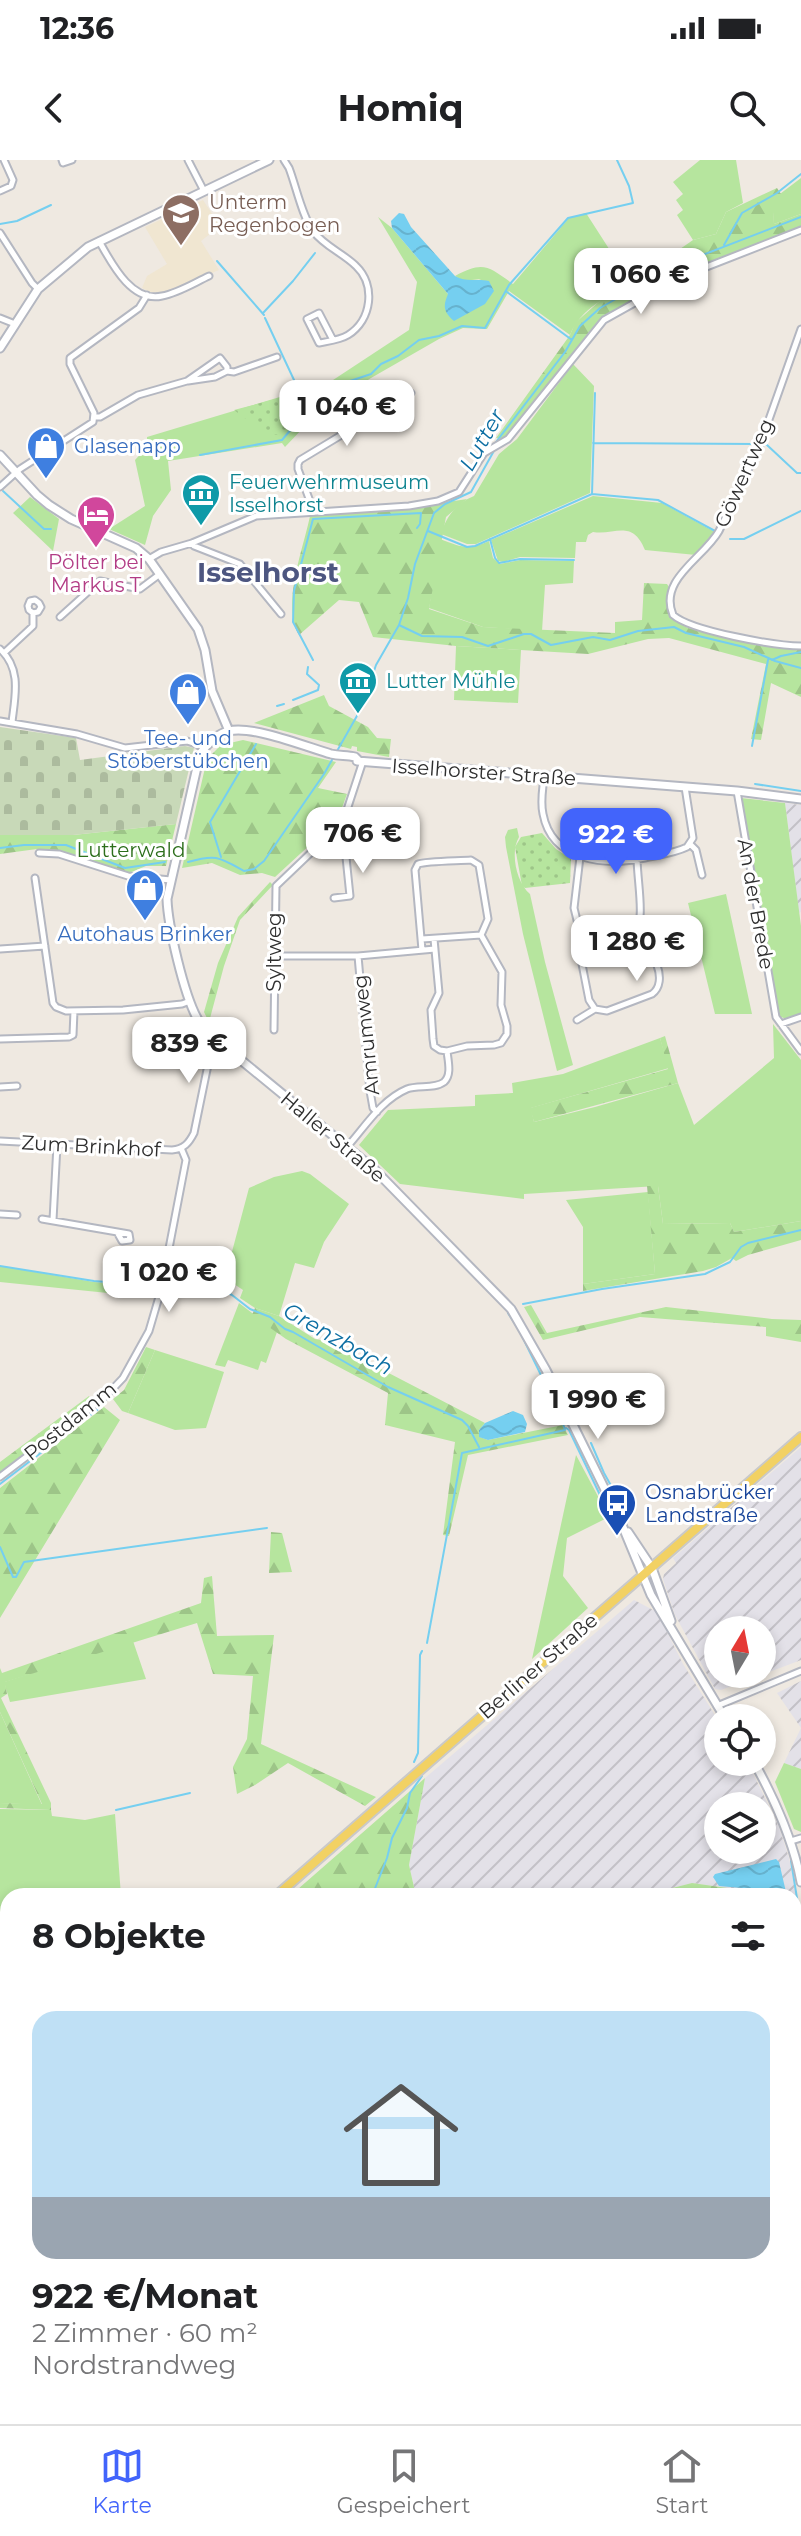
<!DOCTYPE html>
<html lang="de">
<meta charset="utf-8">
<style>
:root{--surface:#fff;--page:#f6f6f6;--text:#202124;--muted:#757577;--line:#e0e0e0;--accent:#4264fb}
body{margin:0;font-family:Montserrat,sans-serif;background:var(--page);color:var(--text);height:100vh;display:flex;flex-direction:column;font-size:30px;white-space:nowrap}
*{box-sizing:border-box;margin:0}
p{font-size:26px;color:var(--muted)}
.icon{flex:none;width:44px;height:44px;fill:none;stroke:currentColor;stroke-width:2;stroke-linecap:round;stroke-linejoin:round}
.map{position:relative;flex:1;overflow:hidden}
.drawer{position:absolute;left:0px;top:1728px;width:802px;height:536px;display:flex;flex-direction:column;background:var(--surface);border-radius:24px 24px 0 0;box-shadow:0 4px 12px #0003}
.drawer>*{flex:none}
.needle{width:52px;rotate:10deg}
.buttons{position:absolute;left:704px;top:1456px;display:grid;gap:16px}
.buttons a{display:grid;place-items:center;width:72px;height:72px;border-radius:50%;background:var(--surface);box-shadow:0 4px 12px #0003;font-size:40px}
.price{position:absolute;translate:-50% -68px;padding:0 18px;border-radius:16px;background:#fff;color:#222;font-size:26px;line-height:52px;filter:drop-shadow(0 2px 4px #0008)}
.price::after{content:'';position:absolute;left:50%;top:48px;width:24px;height:18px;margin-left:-12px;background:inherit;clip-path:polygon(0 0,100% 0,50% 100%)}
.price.active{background:var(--accent);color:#fff}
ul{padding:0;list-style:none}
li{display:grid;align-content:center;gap:16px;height:424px;padding:0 32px}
li span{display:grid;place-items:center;height:248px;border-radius:24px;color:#555}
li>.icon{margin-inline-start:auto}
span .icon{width:144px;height:144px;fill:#fffc;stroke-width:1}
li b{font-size:34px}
h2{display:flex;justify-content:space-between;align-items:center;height:96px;padding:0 32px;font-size:34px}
.status{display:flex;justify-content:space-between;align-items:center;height:56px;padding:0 40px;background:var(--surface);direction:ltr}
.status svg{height:22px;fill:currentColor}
header{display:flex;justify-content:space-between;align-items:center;height:104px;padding:0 32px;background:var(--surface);font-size:36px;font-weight:700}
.dock{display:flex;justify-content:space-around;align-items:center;height:112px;border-top:2px solid var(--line);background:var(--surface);font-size:22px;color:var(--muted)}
.dock a{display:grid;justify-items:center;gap:4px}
.dock .active{color:var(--accent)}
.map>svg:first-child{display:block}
.industrial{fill:url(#industrial-furrows);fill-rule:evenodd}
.education{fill:#f0e6d1}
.grass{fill:#b6e59e}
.forest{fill:url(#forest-firs)}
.cemetery{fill:url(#cemetery-stones)}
.park{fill:url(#park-dots)}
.water{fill:url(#water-waves)}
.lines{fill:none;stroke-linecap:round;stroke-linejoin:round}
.stream{stroke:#75cff0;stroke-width:2}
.street-casing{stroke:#b4b7c1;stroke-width:9}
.secondary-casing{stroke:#b4b7c1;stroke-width:11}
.primary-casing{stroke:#c9c9c9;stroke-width:12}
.street{stroke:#fff;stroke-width:5}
.secondary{stroke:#fff;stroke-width:7}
.primary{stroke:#f2d163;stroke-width:8}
.rail-casing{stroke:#a3a6b8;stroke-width:5}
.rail{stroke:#fff;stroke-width:2;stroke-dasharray:6;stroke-linecap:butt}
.labels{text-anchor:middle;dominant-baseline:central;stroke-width:6;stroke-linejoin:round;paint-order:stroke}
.education-label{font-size:20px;fill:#785e54;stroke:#fff;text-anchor:start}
.shop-label{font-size:20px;fill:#366cbe;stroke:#fff}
.street-label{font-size:20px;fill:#2e2e2e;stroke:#fff}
.culture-label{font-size:20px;fill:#0d838f;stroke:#fff;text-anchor:start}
.hotel-label{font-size:20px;fill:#b23c85;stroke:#fff}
.park-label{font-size:20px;fill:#2c6e1b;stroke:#fff}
.transit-label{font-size:20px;fill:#164399;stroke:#fff;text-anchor:start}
.water-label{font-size:22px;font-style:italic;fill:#0d6fa3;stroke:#fff}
.district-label{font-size:28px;font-weight:bold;fill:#4d5680;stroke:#fff}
</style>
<div class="status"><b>12:36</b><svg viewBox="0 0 49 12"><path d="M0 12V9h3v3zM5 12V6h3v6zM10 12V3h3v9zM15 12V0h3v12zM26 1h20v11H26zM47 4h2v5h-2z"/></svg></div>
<header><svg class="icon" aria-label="back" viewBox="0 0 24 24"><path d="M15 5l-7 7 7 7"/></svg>Homiq<svg class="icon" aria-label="search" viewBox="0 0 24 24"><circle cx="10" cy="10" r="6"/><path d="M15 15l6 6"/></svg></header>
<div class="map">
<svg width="801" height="2264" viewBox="0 0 801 2264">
<defs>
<pattern id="industrial-furrows" width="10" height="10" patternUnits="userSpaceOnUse" patternTransform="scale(2)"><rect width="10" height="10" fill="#e3e1e8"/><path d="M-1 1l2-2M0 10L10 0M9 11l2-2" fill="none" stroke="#c3c1c7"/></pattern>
<pattern id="forest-firs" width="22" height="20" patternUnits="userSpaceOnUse" patternTransform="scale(2)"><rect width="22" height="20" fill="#b6e59e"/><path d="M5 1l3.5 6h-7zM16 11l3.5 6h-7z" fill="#9dc588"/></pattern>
<pattern id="cemetery-stones" width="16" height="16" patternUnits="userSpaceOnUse" patternTransform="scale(2)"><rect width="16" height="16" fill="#c8d9b8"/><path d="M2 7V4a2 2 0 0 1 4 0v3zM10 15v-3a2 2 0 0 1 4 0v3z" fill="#acbb9e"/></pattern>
<pattern id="park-dots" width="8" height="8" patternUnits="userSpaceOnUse" patternTransform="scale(2)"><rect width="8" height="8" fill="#b6e59e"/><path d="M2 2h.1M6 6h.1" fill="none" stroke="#9dc588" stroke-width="1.8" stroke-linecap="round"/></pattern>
<pattern id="water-waves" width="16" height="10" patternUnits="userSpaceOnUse" patternTransform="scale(2)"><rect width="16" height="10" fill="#75cff0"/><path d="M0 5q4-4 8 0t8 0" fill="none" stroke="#66b2ce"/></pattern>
</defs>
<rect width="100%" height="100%" fill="#efe9e1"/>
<path class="industrial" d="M785,643L801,645V752L799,753Z
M801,1287V1500L721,1530L715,1529L675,1455L663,1419L664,1414L676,1403L673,1398ZM718,1470H762V1514H718Z
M634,1440L657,1452L683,1504L718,1560V1602H746L750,1607L779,1667L789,1698L797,1738L692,1723L641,1736H416L409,1705L425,1618ZM718,1646H762V1690H718Z
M801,1521V1609L784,1603L801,1568L777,1533Z
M794,1759H798L801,1804V2006L794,2008Z
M8,1984V2144L0,2151V1991Z
M794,2022H801V2121H794Z
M386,2256H507L508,2264H386Z
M519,2256H679L668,2264H520Z"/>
<path class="education" d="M203,40L220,66L201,81L219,110L165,133H152L142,128L147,116L167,104L145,67Z"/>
<path class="grass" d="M700,0H736L743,43L726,52L716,74L693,80L677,55L683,50L676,40L683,34L673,22Z
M801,18V54L774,64L772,40Z
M586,53L631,123C608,136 580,149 570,175L509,131L487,169L463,168L439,179L371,218L309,258L305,266L285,287L282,283L168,301L171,330L153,356L145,385L109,369L145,346L135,300L147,287V277L330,222L409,170L417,122L378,57L392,68L448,134L481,119L463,121L455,116C484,100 489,107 513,124L569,58Z
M573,204L594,226L590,333L476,384H467L441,374C446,357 456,343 474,336L499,294L517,279Z
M593,336L662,343L715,372L696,395L645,390C632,358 614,376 593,372L588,375L586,382H576L575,398L520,397L503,402L498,401L491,380Z
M30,337L59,359L53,391L13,353Z
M440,379C462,387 467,391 489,381L493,398L500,404L520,400L574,401L573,423L545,425L542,471L483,467L429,448Z
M456,486L521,490L518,543L454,540Z
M741,638L785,643L801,766V854L786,859L779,856L739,640Z
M517,668L519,677C510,692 516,722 530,734L545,802L573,905L557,911L523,774L506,687L505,677L508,670Z
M726,734L752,854H715L688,743Z
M773,864L801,900V1061L734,1072L730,1063L663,1064L658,1026L524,1034V1039L400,1024L359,985L388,950L475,946V935L513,933L512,923L563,914L660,878L669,908L531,948L534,962L595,947L678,923L694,965L774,898Z
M302,1011L310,1014L349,1044L324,1082L314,1108L295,1103L279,1156L255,1148L240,1138L243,1130L225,1118L249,1028L274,1017Z
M648,1032L655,1114L583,1124V1067L566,1040Z
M0,1106L94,1122L148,1126L147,1137L0,1122Z
M239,1143L277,1172L266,1203L261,1201L258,1210L228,1200L225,1207L215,1205Z
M155,1190L224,1212L206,1268L175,1270L128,1253Z
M576,1295L609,1357L567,1378L563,1416L588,1448L532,1499Z
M133,1481L146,1519L10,1542L4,1522Z
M0,1552L42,1645L0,1643Z
M784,1603L801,1609V1672L794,1669L775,1622Z
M0,1649L51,1650L52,1656L85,1660L115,1654L121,1736H8V1791L0,1790Z"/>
<path class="forest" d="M777,28L781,34L773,40L774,64L801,54V66L680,114L601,158L505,279L496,278L570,175L575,163L602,139L631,123L693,80L716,74L726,52Z
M467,339L446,357L429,449L483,467L615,473V462L642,460L644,423L667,424L669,427C666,450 666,457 688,468L801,489V537L771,523L761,580L751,579L766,504L669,478L648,479L588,494L456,486L373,477L359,442L339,440L299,475C281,445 303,390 310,356L409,348Z
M324,535L329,546L368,567L377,578L391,579L389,597L357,591V587L352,586L351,589L254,563Z
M243,580L336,602L318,628L347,634L338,659L275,717L262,713L240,715L212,703L182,708L207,599L221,585Z
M176,664L166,706H146L129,713L58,690L37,689L0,694V675H73Z
M270,722L273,725L240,760L224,806L209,862L204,852L218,803L238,757Z
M665,876L678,923L534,962L530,948L668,909L660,878Z
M647,1026H658L663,1064L730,1063L734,1072L801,1061V1080L748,1095L736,1101L732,1098L716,1107L703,1111L583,1131V1124L655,1114Z
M531,1145L547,1173L666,1147L772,1159L801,1160V1182L766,1176V1167L640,1157L543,1180L524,1147Z
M255,1148L279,1156L315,1179L327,1181L485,1263L479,1270L480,1277L488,1280L563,1265L568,1275L468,1295L449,1376L443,1375L455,1282L385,1265L388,1233L286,1179L252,1155Z
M146,1187L155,1190L128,1253L122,1251L113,1239L124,1230Z
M89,1236L93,1242L0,1312V1302Z
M104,1247L120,1260L0,1458V1328Z
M271,1372L282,1373L292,1412L269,1413Z
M212,1416L217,1476L274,1475L261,1584L376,1637L365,1646L288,1603L255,1625L237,1634L233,1607L247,1579L253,1516L213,1514L197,1463L5,1522L7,1534L1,1538L51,1643V1650L0,1648V1643L42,1644L0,1552V1508L2,1513L201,1443L204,1418Z
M425,1618L409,1705L416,1736H290Z
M692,1723L784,1736H650L649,1734Z
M8,2158V2256H170L171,2258L87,2260L86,2264H0V2165Z"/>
<path class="cemetery" d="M0,567L76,578L80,600L185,586L194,588L176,664L73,675H0Z"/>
<path class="park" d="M294,234C303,254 300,257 287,273L268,276L234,250Z
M542,673L556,689L571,699L570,723L525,728L522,726L515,687L521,677Z"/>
<path class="water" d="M399,53L404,54L411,67L455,116C466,123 477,118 489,121L494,131L485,144L454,161C443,151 443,146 448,134L392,68L391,61Z
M513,1251L523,1255L527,1264L525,1272L488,1280L479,1277V1270L485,1263Z
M776,1699L779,1702L786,1732L719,1726L713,1717L715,1714Z"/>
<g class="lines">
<path class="stream" d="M0,64L17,61L51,45
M724,85L742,53L777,33L801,14
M217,101L264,155
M507,132L572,180
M263,153L293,121L315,93
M265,158L309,252
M496,282L565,192L580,166L600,148L674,106L801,57
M593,283L756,284
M763,284L767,285L797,313H801
M200,295L282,280L298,261L347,222L371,214L381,204L398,196L419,180L439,176L462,166L485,168L509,125L568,58L633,43L629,26L617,0
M3,331L44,369H51
M592,334L595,233
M428,371L467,387L475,386L592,334L658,340L715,371
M490,379L495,398L499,403L520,399L574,400
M730,379H744L801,351
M399,465L422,476L462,477L488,486L524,474H531L551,485L593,477L610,480L638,471L674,467L686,473L744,487L775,501L801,508
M313,500L293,462L294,431L313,359L421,353L420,364L417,368
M772,500L781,496L801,492
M293,540L318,530L319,525L307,514L308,507
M277,546L284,544
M752,586L768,500
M755,624L801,631
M0,688L24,685H66L125,708L165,702
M221,697L210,662L256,584
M188,702C216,694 219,697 244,711L254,709L264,701L324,614L362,547L376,505L399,465L408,438L415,404L434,353L445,344L471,332L495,289
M0,1106L94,1121L154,1126
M166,1128L183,1131L203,1124L212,1125L232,1135L250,1149L270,1157L285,1169L293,1172L388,1227L462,1260L468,1266L479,1287
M523,1144L602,1129L705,1114L730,1102L741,1087L748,1083L801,1070
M508,1153L517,1167
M566,1268L569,1270L610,1356
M591,1283L604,1313L624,1349
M0,1324L101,1247
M0,1387L13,1417H16L24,1402L267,1368
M427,1483L462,1293L565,1270L560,1254L520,1172
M414,1602L418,1593L420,1495L422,1491
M116,1650L190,1633
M791,1701L801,1763
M372,1736L387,1698L392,1678L407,1648L410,1633L422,1616
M702,1736L712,1733L736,1736
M0,1963L8,1957"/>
<g class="street-casing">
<path id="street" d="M62,0L63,3L72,0
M188,0L204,31
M284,0L289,8C296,26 302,56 313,71C324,86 343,93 356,106C376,125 372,160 348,175C340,180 329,181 319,183L307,159L319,153L333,180
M0,31L11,26L13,20L4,0
M0,73L32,123L38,129
M99,81C111,102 131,143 162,136C178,133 194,123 209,116
M0,158L15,164
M801,169L760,285L719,371C704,398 658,419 673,455C691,471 776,486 801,486
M188,221L215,217L227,211L234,212L277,197
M95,257H100L138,235L187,221L220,198L227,207V211
M0,327L20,309L93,262L94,253L70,204V198L139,148L147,135
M314,352L298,309V304L300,300L411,233
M192,383L194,386L240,404L281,454
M149,399L161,392L192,383L256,356L409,346L438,341L459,332L484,293L508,279L604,160L681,117L801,70
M60,457L100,421L140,429L160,414
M0,489C22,509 15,536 12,562
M4,493L33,466V453L29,450L28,446L30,441L35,440L39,443L41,447L38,452L33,453
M0,561L77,574L125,588L187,581L205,587
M544,616C543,629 540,641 543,654C552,702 606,706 645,698C659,695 675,693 687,687L693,678L685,627
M737,631L776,857L801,891
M690,684L696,690L702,715
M39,693L59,694L128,716L171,720
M580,697L574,748L584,789L581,799L589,840L595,849
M35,718L53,843L56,847L66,851L123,850L182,844L190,841
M334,738L350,736L344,678L337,669
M422,779L481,775
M434,779L439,833L431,850L433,879L434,886L440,890L447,891L467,886L494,885L501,883L507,874V866L501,845L502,812L481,775
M635,782C645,754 638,729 637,699
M0,789L45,786
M584,789C600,785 619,777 635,782C654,787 669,822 652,834L607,851L595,849
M422,790L415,710L418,704C427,701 458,701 471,700L479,705L488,759L481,775
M275,796H358L435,789
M358,796L370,931L373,948L377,952
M577,860L595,849
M781,864L801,857
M274,870L276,726L343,662L363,601
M0,879L69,877L73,875L74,851
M0,927L17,926
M0,981L172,990C184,989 189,983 194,973L210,895L219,882
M347,987C365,967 381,940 407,929C418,925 435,929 444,922C452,915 448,901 447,891
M0,1054L17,1055
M42,1059L129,1074L130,1080
M53,1060L57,985
M117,1072L122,1081L130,1080
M0,1317L105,1237L123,1218L149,1171L161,1130L186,1000L181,988
M717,1546L801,1511
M791,1681L801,1678
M794,2016L801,2015
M794,2146L801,2140
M0,2159L8,2152
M173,2256L176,2264
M512,2256L513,2264
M336,2264V2256"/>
</g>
<g class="secondary-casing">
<path id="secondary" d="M0,188L38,129L88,87L269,0
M0,295L37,335L49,345L71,359L136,388L149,399L198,469L205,490L212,531L229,571
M358,600L355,597C347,595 340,596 331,594C307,587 252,565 229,571C217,574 207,584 200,594L167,739C168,767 184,834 197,858C203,868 211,874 219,882L375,1010L511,1149L546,1210L620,1360L651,1435L725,1558
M357,601L737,631L801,639
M628,1372L652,1408L671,1461
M754,1602C775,1640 793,1679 801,1722"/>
</g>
<g class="primary-casing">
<path id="primary" d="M276,1736L801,1277
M0,1977L8,1970"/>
</g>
<use href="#street" class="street"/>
<use href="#secondary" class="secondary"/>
<use href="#primary" class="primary"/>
<g class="rail-casing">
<path id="rail" d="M794,2179L801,2174
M794,2229L801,2224
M680,2264L691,2256
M737,2264L750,2256"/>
</g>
<use href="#rail" class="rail"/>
</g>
<defs>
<g id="school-pin" transform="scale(2)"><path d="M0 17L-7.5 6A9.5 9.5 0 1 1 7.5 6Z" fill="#8d6e63" stroke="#fff"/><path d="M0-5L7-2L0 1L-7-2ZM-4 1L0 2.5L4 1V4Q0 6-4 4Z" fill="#fff"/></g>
<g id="shop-pin" transform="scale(2)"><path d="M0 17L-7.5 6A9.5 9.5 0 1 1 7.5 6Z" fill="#3f7fe0" stroke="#fff"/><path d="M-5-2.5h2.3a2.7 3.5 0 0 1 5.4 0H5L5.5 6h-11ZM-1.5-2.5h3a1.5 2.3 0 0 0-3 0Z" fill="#fff"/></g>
<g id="museum-pin" transform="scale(2)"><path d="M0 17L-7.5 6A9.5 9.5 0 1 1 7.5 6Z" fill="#0f9aa8" stroke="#fff"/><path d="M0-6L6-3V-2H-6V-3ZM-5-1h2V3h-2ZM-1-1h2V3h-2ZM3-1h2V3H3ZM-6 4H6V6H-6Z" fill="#fff"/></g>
<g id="hotel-pin" transform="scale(2)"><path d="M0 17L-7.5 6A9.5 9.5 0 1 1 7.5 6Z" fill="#d1479c" stroke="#fff"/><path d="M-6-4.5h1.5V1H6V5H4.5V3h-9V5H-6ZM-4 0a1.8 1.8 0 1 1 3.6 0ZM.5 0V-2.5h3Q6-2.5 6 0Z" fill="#fff"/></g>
<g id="bus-pin" transform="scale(2)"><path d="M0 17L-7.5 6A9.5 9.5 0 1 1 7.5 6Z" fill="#1a4fb4" stroke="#fff"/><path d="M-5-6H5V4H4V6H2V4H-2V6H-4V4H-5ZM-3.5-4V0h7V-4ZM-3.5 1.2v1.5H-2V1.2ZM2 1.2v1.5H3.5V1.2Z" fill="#fff"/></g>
</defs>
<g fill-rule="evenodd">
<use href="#school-pin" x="181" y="53"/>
<use href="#shop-pin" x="46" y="286"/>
<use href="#museum-pin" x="201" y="333"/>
<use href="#hotel-pin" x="96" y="355"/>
<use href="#museum-pin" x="358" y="521"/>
<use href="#shop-pin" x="188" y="532"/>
<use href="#shop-pin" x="145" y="728"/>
<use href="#bus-pin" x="617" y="1343"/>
</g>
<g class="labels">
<g class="education-label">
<text x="209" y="42">Unterm<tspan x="209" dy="23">Regenbogen</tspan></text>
</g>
<g class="shop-label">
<text x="74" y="286" text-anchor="start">Glasenapp</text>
<text x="188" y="578">Tee- und<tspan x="188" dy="23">Stöberstübchen</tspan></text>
<text x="145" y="774">Autohaus Brinker</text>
</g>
<g class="street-label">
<text transform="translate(744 313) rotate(-66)">Göwertweg</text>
<text transform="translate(484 612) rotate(4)">Isselhorster Straße</text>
<text transform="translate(756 744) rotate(80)">An der Brede</text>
<text transform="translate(274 792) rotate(-90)">Syltweg</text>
<text transform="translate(366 875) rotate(-96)">Amrumweg</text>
<text transform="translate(333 977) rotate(40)">Haller Straße</text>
<text transform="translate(91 986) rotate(3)">Zum Brinkhof</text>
<text transform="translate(70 1261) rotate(-39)">Postdamm</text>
<text transform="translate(538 1506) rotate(-41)">Berliner Straße</text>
</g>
<g class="culture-label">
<text x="229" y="322">Feuerwehrmuseum<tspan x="229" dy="23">Isselhorst</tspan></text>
<text x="386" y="521">Lutter Mühle</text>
</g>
<g class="hotel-label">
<text x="96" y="402">Pölter bei<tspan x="96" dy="23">Markus T</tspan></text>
</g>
<g class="park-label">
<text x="131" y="690">Lutterwald</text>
</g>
<g class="transit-label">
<text x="645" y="1332">Osnabrücker<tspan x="645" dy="23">Landstraße</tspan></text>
</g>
<g class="water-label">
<text transform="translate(482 280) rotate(-60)">Lutter</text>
<text transform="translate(338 1179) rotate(30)">Grenzbach</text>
</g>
<g class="district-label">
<text x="268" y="412">Isselhorst</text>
</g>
</g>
</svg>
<div class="buttons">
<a><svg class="needle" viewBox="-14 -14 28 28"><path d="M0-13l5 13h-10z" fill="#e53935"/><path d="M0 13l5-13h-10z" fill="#757577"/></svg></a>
<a><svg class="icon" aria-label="locate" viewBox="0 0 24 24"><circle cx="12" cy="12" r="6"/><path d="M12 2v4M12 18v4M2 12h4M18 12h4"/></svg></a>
<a><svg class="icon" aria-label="layers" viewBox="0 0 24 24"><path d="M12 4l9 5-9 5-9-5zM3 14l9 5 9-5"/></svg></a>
</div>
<b class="price" style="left:641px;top:156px">1 060 €</b>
<b class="price" style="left:347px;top:288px">1 040 €</b>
<b class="price" style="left:363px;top:715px">706 €</b>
<b class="price active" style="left:616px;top:716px">922 €</b>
<b class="price" style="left:637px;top:823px">1 280 €</b>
<b class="price" style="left:189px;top:925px">839 €</b>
<b class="price" style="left:169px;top:1154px">1 020 €</b>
<b class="price" style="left:598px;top:1281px">1 990 €</b>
<section class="drawer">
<h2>8 Objekte<svg class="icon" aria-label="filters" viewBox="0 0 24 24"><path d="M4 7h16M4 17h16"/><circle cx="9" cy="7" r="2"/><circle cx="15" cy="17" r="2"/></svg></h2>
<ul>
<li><span style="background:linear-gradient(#bfe0f5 75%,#9aa5b1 0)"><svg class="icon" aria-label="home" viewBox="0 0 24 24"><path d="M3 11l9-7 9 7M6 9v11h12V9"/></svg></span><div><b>922 €/Monat</b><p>2 Zimmer · 60 m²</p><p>Nordstrandweg</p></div></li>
</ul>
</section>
</div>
<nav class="dock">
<a class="active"><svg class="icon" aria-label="map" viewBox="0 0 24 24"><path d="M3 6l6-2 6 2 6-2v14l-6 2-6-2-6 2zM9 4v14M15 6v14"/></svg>Karte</a>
<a><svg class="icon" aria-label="saved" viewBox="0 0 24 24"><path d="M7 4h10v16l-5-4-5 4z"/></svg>Gespeichert</a>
<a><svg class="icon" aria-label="home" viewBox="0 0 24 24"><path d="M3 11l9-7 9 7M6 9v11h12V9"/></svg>Start</a>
</nav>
